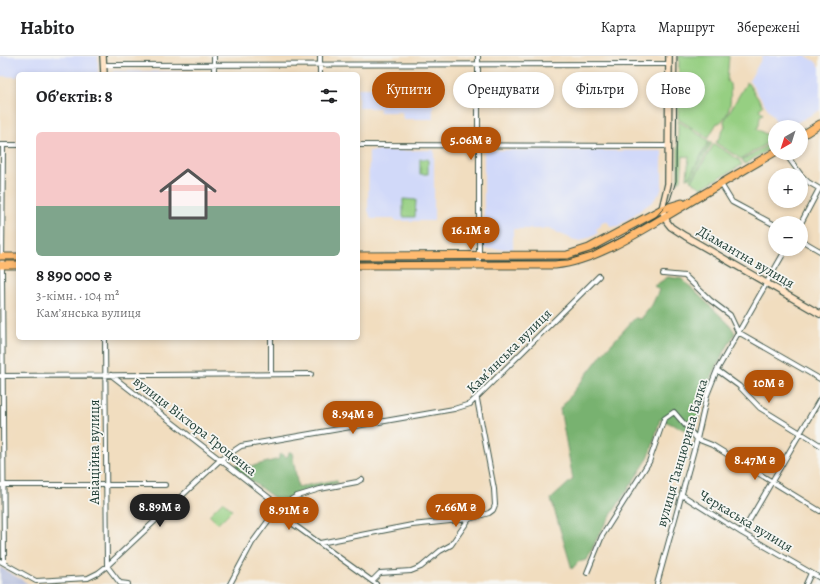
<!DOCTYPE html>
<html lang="uk">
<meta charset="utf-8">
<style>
:root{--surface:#fff;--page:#f2f2f2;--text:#202124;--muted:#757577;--line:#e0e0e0;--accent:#b45309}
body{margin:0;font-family:Alegreya,serif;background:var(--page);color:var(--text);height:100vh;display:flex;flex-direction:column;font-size:15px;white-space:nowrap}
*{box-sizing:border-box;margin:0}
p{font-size:13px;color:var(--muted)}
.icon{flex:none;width:22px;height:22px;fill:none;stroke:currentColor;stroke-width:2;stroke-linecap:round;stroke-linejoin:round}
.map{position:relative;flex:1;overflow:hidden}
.sheet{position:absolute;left:16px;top:16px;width:344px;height:268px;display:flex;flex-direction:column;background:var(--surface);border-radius:6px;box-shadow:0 2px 6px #0003}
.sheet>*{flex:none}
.guide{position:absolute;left:372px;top:16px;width:380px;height:36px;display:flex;gap:8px}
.needle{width:26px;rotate:219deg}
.tools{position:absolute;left:768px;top:64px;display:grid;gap:8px}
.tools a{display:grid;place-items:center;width:40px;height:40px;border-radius:50%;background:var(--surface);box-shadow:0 2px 6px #0003;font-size:20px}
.price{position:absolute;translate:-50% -34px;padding:0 9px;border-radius:14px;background:var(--accent);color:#fff;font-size:13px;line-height:26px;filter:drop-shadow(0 1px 2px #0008)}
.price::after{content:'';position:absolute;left:50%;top:24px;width:12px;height:9px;margin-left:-6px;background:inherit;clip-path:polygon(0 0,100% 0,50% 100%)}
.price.active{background:#222;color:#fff}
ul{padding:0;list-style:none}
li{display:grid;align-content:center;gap:8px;height:212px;padding:0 20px}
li+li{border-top:1px solid var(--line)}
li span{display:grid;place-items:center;height:124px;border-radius:6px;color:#555}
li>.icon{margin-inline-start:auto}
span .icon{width:72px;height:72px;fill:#fffc;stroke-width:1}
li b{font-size:17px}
h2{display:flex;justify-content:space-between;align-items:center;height:48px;padding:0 20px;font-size:17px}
.chip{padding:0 14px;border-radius:18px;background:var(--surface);box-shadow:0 2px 6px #0003;font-size:14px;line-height:36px}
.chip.active{background:var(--accent);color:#fff}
header{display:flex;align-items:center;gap:24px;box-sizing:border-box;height:56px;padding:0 20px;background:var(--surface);border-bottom:1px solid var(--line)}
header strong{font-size:19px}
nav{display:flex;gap:22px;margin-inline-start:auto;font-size:14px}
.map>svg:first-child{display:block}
.built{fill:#d1d9f9}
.industrial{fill:#bbc3de}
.green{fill:#96cf82;stroke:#5a865b}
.forest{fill:#78b270;stroke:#4c7852}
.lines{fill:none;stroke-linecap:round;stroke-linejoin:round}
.street-casing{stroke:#3e5549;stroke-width:6}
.secondary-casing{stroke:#3e5549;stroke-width:8}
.highway-casing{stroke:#3e5549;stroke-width:9}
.street{stroke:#fff;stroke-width:4}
.secondary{stroke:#ffe4c6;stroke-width:5.5}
.highway{stroke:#ffbb71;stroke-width:7}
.tram{stroke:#1f3d34;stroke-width:1}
.labels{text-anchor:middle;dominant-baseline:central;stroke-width:3.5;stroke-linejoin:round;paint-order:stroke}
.street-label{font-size:14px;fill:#1f3d34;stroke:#f6f6f2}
</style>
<header>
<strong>Habito</strong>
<nav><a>Карта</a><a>Маршрут</a><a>Збережені</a></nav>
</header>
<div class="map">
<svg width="820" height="528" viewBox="0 0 820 528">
<rect width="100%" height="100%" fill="#f6f6f2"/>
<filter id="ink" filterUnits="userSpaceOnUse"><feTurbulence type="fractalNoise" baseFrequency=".025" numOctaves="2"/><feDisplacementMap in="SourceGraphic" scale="8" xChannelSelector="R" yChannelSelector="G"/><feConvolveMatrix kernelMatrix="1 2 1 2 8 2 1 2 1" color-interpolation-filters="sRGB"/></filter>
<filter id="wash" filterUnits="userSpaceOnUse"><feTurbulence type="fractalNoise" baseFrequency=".012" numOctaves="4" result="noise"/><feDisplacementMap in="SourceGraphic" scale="16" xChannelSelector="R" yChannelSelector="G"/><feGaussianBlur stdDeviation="0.9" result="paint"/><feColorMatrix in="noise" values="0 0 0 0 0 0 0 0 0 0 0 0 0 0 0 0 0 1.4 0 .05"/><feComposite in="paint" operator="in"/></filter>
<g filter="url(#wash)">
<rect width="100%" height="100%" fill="#f1ddbf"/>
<path class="built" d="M0,0H98V18H18V21L0,20Z
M763,0H806L815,5L820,11V54L789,71H780L749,25Z
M113,15L199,16V18H113Z
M358,32L433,33V63H403L402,56H380L379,52H358Z
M434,94V165H395L394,163H371L368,154L369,95Z
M484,94L662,95V131L660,137L652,146L618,170L611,171L607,165L600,168L601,170L596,173L598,177L579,186L549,173H513V193H484Z"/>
<path class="industrial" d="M0,511L27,527L28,528H0Z"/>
<path class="green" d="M679,0H729L727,25L730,28C731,41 732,58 719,67H717L708,82L678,63Z
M747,26L763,50L759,53L763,58L760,60L759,69L757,73L774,83L741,103L716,87L725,71L724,65Z
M678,65L709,85L688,123L687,122L689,101L683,100L681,124L678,126Z
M775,85V89L745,108L742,104Z
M710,86L712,87L691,125L689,123Z
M714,88L739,104L742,109L701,132L692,125Z
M420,103H428V118H420Z
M403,143L416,144L415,161H403Z
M223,445L232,454L218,468L209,459Z"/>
<path class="forest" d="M668,221L682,223L730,269L735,277L715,313L705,338L694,378L660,363L652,392L647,404L600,476L587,504L578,506L572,513L551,443L573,423L560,353L603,297L635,262L641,263L652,249L659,234L654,230Z
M289,396H292L298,431L336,424L338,427L307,434L281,445L277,444L235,413L236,409L246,408L253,410L279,403V399L281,398L286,401L288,400Z"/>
</g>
<g filter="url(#ink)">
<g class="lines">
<g class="street-casing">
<path id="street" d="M214,0V18
M320,0V18
M478,0V89L479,96V179
M104,9L669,8
M0,89H18
M3,89L2,214L4,507
M358,89L669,90
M785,97L801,119
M801,119L808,126L820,133
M721,128L732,146L775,169
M801,167L819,133
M479,181V209
M801,184L820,195
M663,218L685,220L710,244L730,259L738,276L820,323
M105,282L107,510L120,527L128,528
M271,282V318
M717,314L739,330L760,352L820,389
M111,319L285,454L286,463L376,528
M0,320L311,318
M0,429H165
M682,439L742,477L820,522
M742,477L820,343
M320,487L412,469L469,463L489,457L493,454L495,449L494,433L477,343
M0,505L36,525L88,522L98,517L107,510L220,404L241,390L454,353L470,348L599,220
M587,517L602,480L649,406L664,363L674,356L697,383L712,389L820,455
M372,525L380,517L411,515L421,511L440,495L451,489L469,463
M230,528L252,487L279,450L297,440L320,433L357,426L362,423
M657,528L697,383L707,339L717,314L786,193
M806,528L811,517"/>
</g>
<g class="secondary-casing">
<path id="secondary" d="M103,0L104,18
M669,0L668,128L662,153L667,166L671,171L685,180L820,258"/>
</g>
<g class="highway-casing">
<path id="highway" d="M801,80L820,68
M358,200L567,199L589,192L662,153L682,147
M0,201H18
M0,209H18
M358,209H555C597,205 644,173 680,152C711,133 743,115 775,96"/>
</g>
<use href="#street" class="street"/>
<use href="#secondary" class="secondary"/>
<use href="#highway" class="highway"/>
<path class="tram" d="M0,204H18
M358,206L568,204L592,197L624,180L656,161L670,144L676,125L677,0"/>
</g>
</g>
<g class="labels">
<g class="street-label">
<text transform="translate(746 201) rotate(30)">Діамантна вулиця</text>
<text transform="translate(509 295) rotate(-45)">Камʼянська вулиця</text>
<text transform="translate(195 370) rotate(38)">вулиця Віктора Троценка</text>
<text transform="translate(94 396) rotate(-90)">Авіаційна вулиця</text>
<text transform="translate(682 397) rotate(-74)">вулиця Танцюрина Балка</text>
<text transform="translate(746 465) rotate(31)">Черкаська вулиця</text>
</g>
</g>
</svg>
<div class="tools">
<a><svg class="needle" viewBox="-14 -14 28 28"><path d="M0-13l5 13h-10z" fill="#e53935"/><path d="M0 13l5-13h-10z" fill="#757577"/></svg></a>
<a>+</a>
<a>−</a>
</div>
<b class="price" style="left:471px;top:105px">5.06M ₴</b>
<b class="price" style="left:471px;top:195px">16.1M ₴</b>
<b class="price" style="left:769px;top:348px">10M ₴</b>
<b class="price" style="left:353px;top:379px">8.94M ₴</b>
<b class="price" style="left:755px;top:425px">8.47M ₴</b>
<b class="price active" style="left:160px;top:472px">8.89M ₴</b>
<b class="price" style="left:456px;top:472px">7.66M ₴</b>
<b class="price" style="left:289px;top:475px">8.91M ₴</b>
<div class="guide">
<a class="chip active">Купити</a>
<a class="chip">Орендувати</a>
<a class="chip">Фільтри</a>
<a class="chip">Нове</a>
</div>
<section class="sheet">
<h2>Об’єктів: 8<svg class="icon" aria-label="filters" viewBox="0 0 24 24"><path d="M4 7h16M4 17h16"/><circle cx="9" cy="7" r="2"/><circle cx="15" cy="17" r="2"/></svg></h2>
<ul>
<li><span style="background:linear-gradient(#f6c9c9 60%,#7fa58c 0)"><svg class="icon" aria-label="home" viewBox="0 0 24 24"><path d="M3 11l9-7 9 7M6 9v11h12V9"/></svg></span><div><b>8 890 000 ₴</b><p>3-кімн. · 104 m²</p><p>Камʼянська вулиця</p></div></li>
</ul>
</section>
</div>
